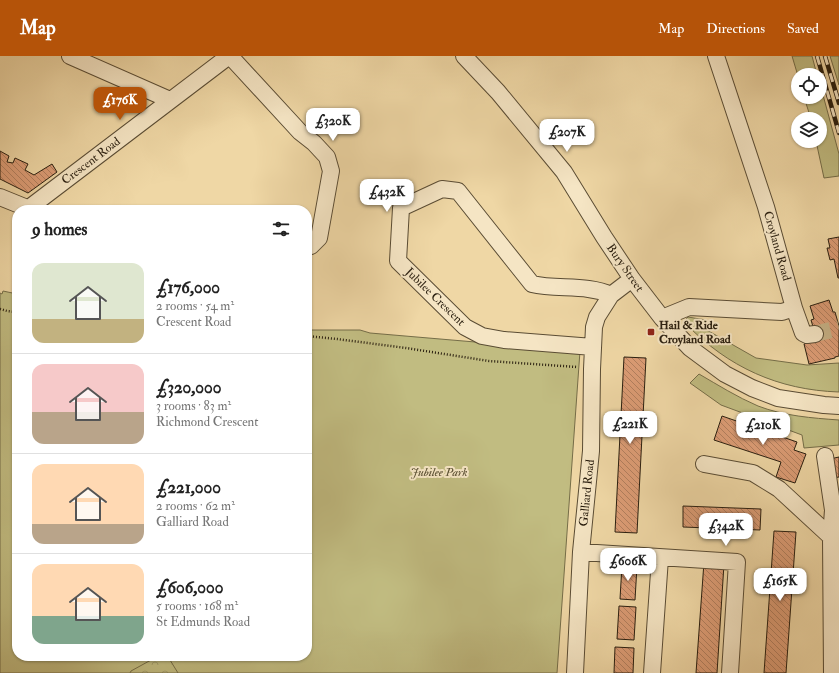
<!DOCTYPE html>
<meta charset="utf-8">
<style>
:root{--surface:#fff;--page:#f2f2f2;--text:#222;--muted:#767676;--line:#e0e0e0;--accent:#b45309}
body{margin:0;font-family:"IM FELL Double Pica",serif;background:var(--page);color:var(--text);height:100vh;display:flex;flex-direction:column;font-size:15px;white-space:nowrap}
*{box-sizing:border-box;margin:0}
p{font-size:13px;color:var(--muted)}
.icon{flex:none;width:22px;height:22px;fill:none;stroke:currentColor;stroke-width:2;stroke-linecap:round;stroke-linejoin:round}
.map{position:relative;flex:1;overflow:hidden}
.side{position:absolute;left:12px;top:149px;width:300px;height:456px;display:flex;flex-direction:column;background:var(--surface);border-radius:16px;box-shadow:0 1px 3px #0004}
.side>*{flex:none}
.tools{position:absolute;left:791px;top:12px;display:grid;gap:8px}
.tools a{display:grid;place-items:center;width:36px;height:36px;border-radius:50%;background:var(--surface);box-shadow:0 1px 3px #0004;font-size:20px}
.price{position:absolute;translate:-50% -34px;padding:0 9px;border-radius:8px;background:#fff;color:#222;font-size:13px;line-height:26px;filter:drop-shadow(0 1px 2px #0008)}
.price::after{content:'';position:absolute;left:50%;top:24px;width:12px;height:9px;margin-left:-6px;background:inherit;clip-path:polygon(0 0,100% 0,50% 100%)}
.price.on{background:var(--accent);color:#fff}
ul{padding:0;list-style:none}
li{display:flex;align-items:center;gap:12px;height:100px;padding:0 20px}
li+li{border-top:1px solid var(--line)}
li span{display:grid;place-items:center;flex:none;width:112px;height:80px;border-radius:12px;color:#555}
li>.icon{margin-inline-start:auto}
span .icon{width:48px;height:48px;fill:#fffc;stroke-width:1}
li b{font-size:17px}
h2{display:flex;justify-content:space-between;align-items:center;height:48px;padding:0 20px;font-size:17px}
header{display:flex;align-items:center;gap:24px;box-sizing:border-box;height:56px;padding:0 20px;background:var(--accent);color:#fff}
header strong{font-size:19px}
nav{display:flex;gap:22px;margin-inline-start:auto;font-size:14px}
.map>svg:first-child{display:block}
.green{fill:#c1bc81;stroke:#756d48}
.forest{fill:url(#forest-crowns);stroke:#756d48}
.building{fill:url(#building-back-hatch);stroke:#291e0f}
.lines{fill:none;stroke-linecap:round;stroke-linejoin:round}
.minor-tunnel{stroke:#c7b287;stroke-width:16;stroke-dasharray:16 8;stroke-linecap:butt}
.minor-casing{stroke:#5a4c34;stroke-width:18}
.path{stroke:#291e0f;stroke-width:2.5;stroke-dasharray:1 2;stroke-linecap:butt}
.minor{stroke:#f5e5c4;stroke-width:16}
.rail-casing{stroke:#291e0f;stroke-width:4.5}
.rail{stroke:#f5e5c4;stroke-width:3;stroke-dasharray:9;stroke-linecap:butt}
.poi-dot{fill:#8f2418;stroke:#f5e5c4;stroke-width:1.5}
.labels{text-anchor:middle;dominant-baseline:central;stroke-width:4;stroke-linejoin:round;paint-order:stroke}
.street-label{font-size:12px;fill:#291e0f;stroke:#f5e5c4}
.poi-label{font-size:12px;font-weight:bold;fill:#291e0f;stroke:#f5e5c4;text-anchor:start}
.park-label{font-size:12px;font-style:italic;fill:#574d31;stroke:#f5e5c4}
</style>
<header>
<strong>Map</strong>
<nav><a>Map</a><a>Directions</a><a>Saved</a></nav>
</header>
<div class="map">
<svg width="839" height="617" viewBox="0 0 839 617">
<defs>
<pattern id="forest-crowns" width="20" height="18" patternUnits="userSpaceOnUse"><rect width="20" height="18" fill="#c1bc81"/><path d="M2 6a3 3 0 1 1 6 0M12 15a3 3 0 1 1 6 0" fill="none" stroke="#a6a16e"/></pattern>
<pattern id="building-back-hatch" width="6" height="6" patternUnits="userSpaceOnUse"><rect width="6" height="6" fill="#dc9c75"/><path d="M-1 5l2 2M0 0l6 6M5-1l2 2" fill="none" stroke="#b27f5e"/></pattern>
</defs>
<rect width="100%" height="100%" fill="#efd7a5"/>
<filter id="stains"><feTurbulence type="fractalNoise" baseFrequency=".005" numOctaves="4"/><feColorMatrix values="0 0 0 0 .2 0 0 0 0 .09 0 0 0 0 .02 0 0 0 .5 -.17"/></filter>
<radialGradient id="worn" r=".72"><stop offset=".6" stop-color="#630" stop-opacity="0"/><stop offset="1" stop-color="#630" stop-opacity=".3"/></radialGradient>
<path class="green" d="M792,0H812L817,19L798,20Z
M830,0H839V29Z
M820,28L839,98V120L824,122L816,85H820V63H811L804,41H820Z
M3,235L17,238V600H307V274H360L370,277L580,295L557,617H0V237L2,238Z
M688,261L706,264L705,273L756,302L807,309L839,307V336C778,334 728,311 686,268V263Z
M699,318C718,329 737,341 758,350C784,360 812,362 839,364V389L804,392L802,379L721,349L690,327Z"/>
<path class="forest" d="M151,604H170L178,617H130L131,615Z"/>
<path class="building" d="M0,95L9,100L7,106L13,107L15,102L28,108L25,114L34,119L52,108L57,116L28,137L0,123Z
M839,181V222H838L834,203L830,204L827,192H830L828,183Z
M829,244L833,256H835L839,270V300L835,301V302L809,308L804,288L817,284L811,264L814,263L810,250Z
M624,301L646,302L637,477L615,476Z
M722,360L797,386L794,394L806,398L795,427L776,421L781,406L714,384Z
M839,401V421L833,422L830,403Z
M683,450L761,453L760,474L683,471Z
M774,475L796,476L786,617H764Z
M704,506L724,508L717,617H696Z
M622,509L637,510L635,544L620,543Z
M619,550L636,551L634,584L617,583Z
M615,591L634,592L633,617H614Z"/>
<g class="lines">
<path class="minor-tunnel" d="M815,278L839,272"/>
<g class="minor-casing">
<path id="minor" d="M70,0L170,44
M230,0L300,76L314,87L327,101L331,115L319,182L311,190L307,191
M464,0L498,36L564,116L604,181L632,223L662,262L690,292L725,318L752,332L778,342L824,349L839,350
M0,141L32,154
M29,152L229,0
M794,252L803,277L807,279L815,278
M662,262L689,251L782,256L794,252L766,151L716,0
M593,291L504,284L482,280L465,271L398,205L401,152L442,133L458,135L532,228C557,234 587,228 611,239
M825,400L833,454L831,481L832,617
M704,408L753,417L779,433L831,481
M581,496L737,506L730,617
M575,617L581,496L591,395L592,313L594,271L597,261L611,239L632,223
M652,617L660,502"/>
</g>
<path class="path" d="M0,253L7,255L17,256
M307,280L337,283L406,292L489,305L577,311"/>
<use href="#minor" class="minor"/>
<g class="rail-casing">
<path id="rail" d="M817,0L839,77
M825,0L839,47"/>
</g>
<use href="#rail" class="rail"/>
</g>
<rect class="poi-dot" x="647" y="272" width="8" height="8" rx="2"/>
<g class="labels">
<g class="street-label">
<text transform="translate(91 105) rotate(-37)">Crescent Road</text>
<text transform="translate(777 190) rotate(74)">Croyland Road</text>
<text transform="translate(625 212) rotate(55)">Bury Street</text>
<text transform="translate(435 241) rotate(44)">Jubilee Crescent</text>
<text transform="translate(587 437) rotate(-84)">Galliard Road</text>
</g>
<g class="poi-label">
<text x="659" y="269">Hail &amp; Ride<tspan x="659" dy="14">Croyland Road</tspan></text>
</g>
<g class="park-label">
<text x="439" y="416">Jubilee Park</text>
</g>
</g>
<rect width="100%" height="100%" filter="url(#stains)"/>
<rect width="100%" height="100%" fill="url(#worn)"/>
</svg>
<div class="tools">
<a><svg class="icon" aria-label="locate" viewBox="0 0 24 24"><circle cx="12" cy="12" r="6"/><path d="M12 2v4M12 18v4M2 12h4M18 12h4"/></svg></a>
<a><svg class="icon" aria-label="layers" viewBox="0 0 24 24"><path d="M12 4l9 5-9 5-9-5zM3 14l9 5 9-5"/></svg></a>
</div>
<b class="price on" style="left:120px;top:65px">£176K</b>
<b class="price" style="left:333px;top:86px">£320K</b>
<b class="price" style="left:567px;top:97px">£207K</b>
<b class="price" style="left:387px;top:157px">£432K</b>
<b class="price" style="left:630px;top:389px">£221K</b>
<b class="price" style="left:763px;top:390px">£210K</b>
<b class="price" style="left:726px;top:491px">£342K</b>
<b class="price" style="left:628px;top:526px">£606K</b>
<b class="price" style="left:780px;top:546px">£165K</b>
<section class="side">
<h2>9 homes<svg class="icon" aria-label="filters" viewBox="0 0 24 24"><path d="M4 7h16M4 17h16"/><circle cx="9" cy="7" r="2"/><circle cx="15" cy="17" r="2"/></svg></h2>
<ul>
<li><span style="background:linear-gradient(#dfe7d0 70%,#c2b280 0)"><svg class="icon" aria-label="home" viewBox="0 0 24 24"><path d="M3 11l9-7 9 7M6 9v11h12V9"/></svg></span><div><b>£176,000</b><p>2 rooms · 54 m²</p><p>Crescent Road</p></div></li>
<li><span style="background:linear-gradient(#f6c9c9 60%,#b9a48a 0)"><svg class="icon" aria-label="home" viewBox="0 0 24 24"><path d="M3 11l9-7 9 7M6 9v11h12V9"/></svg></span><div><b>£320,000</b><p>3 rooms · 83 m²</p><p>Richmond Crescent</p></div></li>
<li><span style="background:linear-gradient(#ffd9b3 75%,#b9a48a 0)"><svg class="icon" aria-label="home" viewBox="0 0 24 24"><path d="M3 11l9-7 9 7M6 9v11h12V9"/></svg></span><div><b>£221,000</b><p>2 rooms · 62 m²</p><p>Galliard Road</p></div></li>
<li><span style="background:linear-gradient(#ffd9b3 65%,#7fa58c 0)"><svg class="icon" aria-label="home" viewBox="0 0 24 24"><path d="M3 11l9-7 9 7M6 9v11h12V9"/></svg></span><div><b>£606,000</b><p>5 rooms · 168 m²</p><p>St Edmunds Road</p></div></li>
</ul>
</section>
</div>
